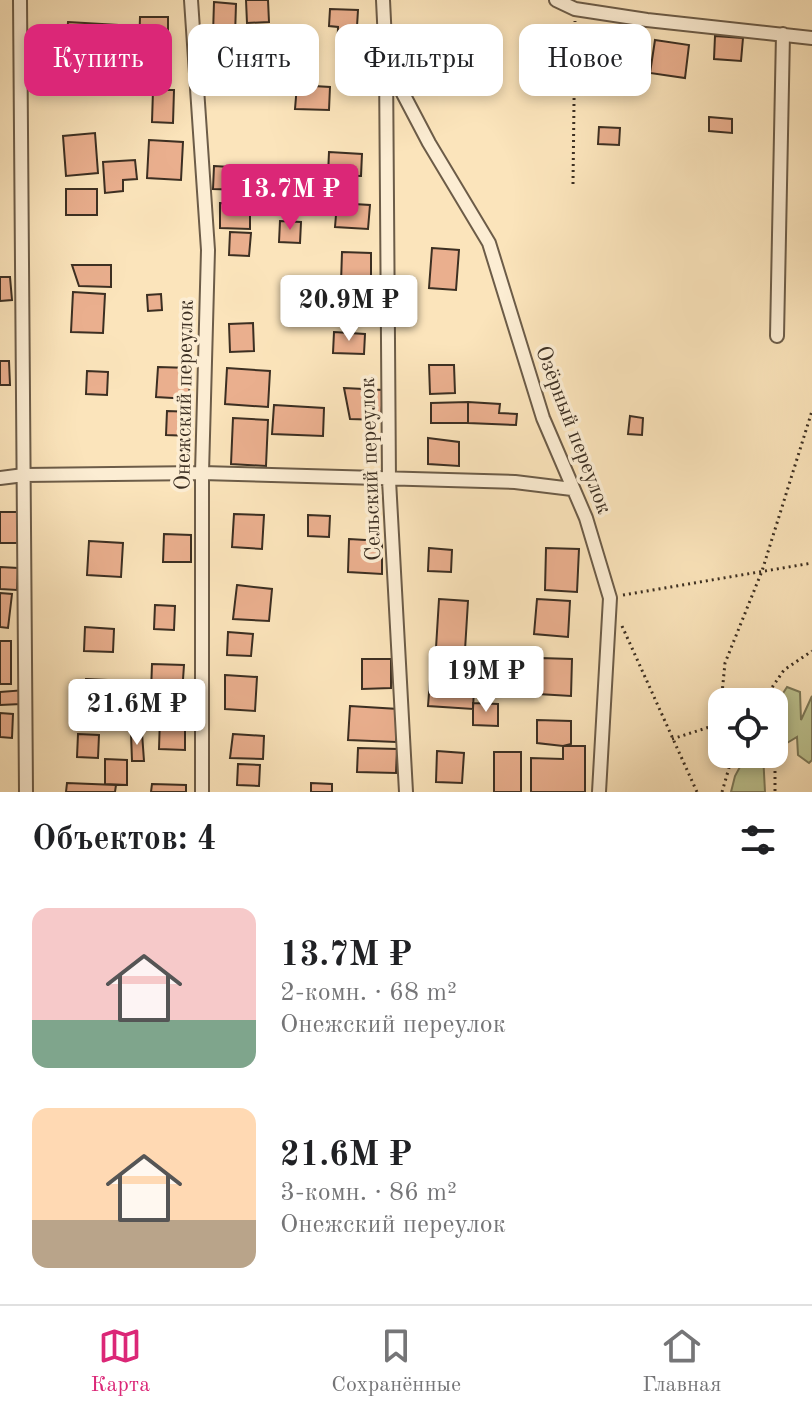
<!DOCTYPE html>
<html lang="ru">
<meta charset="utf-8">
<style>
:root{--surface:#fff;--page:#f2f2f2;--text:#202124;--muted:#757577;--line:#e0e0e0;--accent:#db2777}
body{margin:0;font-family:"Old Standard TT",serif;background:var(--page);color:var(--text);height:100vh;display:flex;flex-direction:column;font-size:30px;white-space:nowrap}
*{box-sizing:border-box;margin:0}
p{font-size:26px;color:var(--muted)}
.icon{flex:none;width:44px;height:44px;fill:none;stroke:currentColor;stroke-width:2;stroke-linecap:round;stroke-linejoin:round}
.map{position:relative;height:792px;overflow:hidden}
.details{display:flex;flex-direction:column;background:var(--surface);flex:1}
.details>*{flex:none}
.banner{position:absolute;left:24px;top:24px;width:764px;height:72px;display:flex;gap:16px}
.fabs{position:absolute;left:708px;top:688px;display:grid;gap:16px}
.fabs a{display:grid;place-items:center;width:80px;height:80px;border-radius:16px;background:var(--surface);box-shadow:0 4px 12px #0003;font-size:40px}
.price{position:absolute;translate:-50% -68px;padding:0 18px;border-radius:8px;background:#fff;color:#222;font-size:26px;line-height:52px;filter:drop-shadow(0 2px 4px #0008)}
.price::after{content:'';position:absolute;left:50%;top:48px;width:24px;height:18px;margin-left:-12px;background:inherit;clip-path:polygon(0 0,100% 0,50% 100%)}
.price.current{background:var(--accent);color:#fff}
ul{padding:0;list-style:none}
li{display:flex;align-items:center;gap:24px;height:200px;padding:0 32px}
li span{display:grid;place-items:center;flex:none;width:224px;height:160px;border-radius:16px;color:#555}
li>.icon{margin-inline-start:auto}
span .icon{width:96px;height:96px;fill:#fffc;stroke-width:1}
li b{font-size:34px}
h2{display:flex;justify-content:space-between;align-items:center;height:96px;padding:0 32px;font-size:34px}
.chip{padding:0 28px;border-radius:16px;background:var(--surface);box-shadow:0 4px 12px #0003;font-size:28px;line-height:72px}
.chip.current{background:var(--accent);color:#fff}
.menu{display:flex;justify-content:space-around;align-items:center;height:112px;border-top:2px solid var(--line);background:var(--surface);font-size:22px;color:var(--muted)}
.menu a{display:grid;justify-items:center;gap:4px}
.menu .current{color:var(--accent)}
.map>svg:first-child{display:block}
.green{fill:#bdc491;stroke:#7c7a5a;stroke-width:2}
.building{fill:#eaaf8e;stroke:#3c2f22;stroke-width:2}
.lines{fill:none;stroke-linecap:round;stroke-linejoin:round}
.street-casing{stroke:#6c5c48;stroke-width:16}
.path{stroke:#3c2f22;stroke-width:3;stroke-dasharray:2 4;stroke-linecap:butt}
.street{stroke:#fcedd3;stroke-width:12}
.labels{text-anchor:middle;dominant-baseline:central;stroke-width:7;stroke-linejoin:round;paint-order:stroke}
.street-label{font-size:22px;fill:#3c2f22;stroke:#fcedd3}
</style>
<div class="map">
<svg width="812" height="792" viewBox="0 0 812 792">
<rect width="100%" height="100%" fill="#fbe4bb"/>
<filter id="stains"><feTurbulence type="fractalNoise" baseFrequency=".0025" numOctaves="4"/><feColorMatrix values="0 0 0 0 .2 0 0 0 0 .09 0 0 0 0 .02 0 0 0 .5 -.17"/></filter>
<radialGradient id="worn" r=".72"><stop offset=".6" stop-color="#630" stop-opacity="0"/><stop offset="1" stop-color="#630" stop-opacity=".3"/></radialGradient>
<path class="green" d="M787,687L800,692L801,720L812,696V760L809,763L798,755L797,737L787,743L782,741C771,717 772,709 787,687Z
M747,754H763L765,792H731L735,776Z"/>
<path class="building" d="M246,0H268L269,22L247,23Z
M214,2L236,4L235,36L213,34Z
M330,9L358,10L355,59L337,58L338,27L329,26Z
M140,17H168V49H139Z
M68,22L118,25V50L66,48Z
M541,25L564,26L562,55L539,53Z
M594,36L644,42L640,79L590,73Z
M715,36L743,38L741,61L714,59Z
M655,40L689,45L685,78L650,73Z
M223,52H251V73L223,71Z
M286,56L289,90L270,91L267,57Z
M297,85L330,87L329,110L295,109Z
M153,90H174L173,123L152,122Z
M709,117L732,119V133L709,131Z
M599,127L620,128L619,145L598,144Z
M95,133L98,173L66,176L63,136Z
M149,140L183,142L181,180L147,178Z
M329,152L362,154L361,176L328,175Z
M135,160L137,179L123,180V191L105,193L103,162Z
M214,166L246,168L244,190L213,189Z
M66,189H97V215H66Z
M220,203L250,205V229L220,228Z
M337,203L370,205L368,229L335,227Z
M280,221L301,222L300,243L279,242Z
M230,232L251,233L249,256L229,255Z
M432,248L459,250L456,290L429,288Z
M342,252L371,253V284L341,283Z
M72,265H111V287L79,286Z
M0,277H10L12,300L0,301Z
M73,292L105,294L103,333L71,332Z
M161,294L162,310L148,311L147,295Z
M253,323L254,351L230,352L229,324Z
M334,332L365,334L364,354L333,353Z
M0,361H9L10,385H0Z
M429,365H454L455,393L430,394Z
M158,367L190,368L189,399L156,397Z
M227,368L270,371L268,407L225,404Z
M87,371L108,372L107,395L86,394Z
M344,388L383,390L381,420L350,419Z
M468,402L500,404L499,413L517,414L516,425L468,423Z
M468,402V423H431V403Z
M274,405L324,408L323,436L272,434Z
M167,411L193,412L192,436L166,435Z
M630,416L643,418L642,435L628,434Z
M233,418L268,420L266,466L231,464Z
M428,438L459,442V466L428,464Z
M0,512H20L18,543H0Z
M234,514L264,515L262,549L232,547Z
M308,515L330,516L329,537L308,536Z
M164,534L191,535V562H163Z
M349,539L382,541V574L348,572Z
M89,541L123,543L121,577L87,575Z
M429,548L452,550L451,572L428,571Z
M546,548L579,549L577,592L545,590Z
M0,567L18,568L17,590L0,589Z
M237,585L272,589L269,621L233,619Z
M0,593L12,594L8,628L0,627Z
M439,599L468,601L465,650L436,648Z
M537,599L570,601L568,637L534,634Z
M155,605L175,606L174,630L154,629Z
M85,627L114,629L113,652L84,651Z
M228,632L253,634L251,656L227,655Z
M0,641H11V684H0Z
M540,658L572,659L571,696L538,694Z
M362,659H391V688L362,689Z
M152,664L184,665L182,694L151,692Z
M431,667L475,669L473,709L428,706Z
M225,675L257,677L255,711L225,709Z
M86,679L107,680L106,704L83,703Z
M25,690L21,704L0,705V692Z
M473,703L498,704V726L473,725Z
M350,706L398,709L396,742L348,740Z
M0,713L13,714L12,738L0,737Z
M160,717H185V750L159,749Z
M537,720L571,721V744L563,746L537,743Z
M131,733H142L144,761H132Z
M78,734L99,735L98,758L77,757Z
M233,734L264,736L263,759L230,758Z
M563,746H585V792H531V758L563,759Z
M358,748L397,749L396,773L357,772Z
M437,751L464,753L462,783L436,782Z
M494,752H521V792H494Z
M105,759L127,760V785L105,784Z
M238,764L260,765L259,786L237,785Z
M67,783L116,785L115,792H66Z
M311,783L332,784V792H311Z
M152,784L186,785V792H151Z"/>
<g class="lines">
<g class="street-casing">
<path id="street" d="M20,0L26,792
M191,0L208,250L202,473V792
M383,0L386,62L389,480L406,792
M556,0L575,9L647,20L812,38
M388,65L429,143L489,243L543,418L586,518L610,598L599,792
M777,336L783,34
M0,478L24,475L202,473L515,482L572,489"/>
</g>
<path class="path" d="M573,184L575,21
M623,595L812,563
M622,626L697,792
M762,702L784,670L812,651
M719,724L725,663L762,571L812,411
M672,739L722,723
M770,754L775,766V792
M722,792L733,754"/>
<use href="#street" class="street"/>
</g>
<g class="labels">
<g class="street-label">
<text transform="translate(185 395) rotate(-89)">Онежский переулок</text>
<text transform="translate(573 430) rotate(69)">Озёрный переулок</text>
<text transform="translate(371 469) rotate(-92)">Сельский переулок</text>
</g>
</g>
<rect width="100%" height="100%" filter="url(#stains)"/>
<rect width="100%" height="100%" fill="url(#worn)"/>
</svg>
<div class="fabs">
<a><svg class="icon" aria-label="locate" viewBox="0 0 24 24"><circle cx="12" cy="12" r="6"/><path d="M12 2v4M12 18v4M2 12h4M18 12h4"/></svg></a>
</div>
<b class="price current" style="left:290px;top:232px">13.7M ₽</b>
<b class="price" style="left:349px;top:343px">20.9M ₽</b>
<b class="price" style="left:486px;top:714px">19M ₽</b>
<b class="price" style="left:137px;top:747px">21.6M ₽</b>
<div class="banner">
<a class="chip current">Купить</a>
<a class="chip">Снять</a>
<a class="chip">Фильтры</a>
<a class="chip">Новое</a>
</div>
</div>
<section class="details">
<h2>Объектов: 4<svg class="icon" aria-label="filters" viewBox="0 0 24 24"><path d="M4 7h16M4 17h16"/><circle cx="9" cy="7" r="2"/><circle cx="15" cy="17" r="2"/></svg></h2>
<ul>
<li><span style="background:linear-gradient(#f6c9c9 70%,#7fa58c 0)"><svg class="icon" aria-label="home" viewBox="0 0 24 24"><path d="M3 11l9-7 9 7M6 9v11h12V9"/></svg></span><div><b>13.7M ₽</b><p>2-комн. · 68 m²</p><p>Онежский переулок</p></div></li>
<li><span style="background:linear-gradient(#ffd9b3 70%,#b9a48a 0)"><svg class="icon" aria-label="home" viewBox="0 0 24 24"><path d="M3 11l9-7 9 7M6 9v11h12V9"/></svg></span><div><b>21.6M ₽</b><p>3-комн. · 86 m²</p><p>Онежский переулок</p></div></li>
</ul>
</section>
<nav class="menu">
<a class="current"><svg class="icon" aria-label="map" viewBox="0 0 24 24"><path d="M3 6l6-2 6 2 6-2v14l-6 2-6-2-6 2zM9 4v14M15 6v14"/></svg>Карта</a>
<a><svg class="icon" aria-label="saved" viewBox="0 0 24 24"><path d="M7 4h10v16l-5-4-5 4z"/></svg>Сохранённые</a>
<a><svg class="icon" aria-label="home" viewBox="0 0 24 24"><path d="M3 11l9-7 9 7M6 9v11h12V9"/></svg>Главная</a>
</nav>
